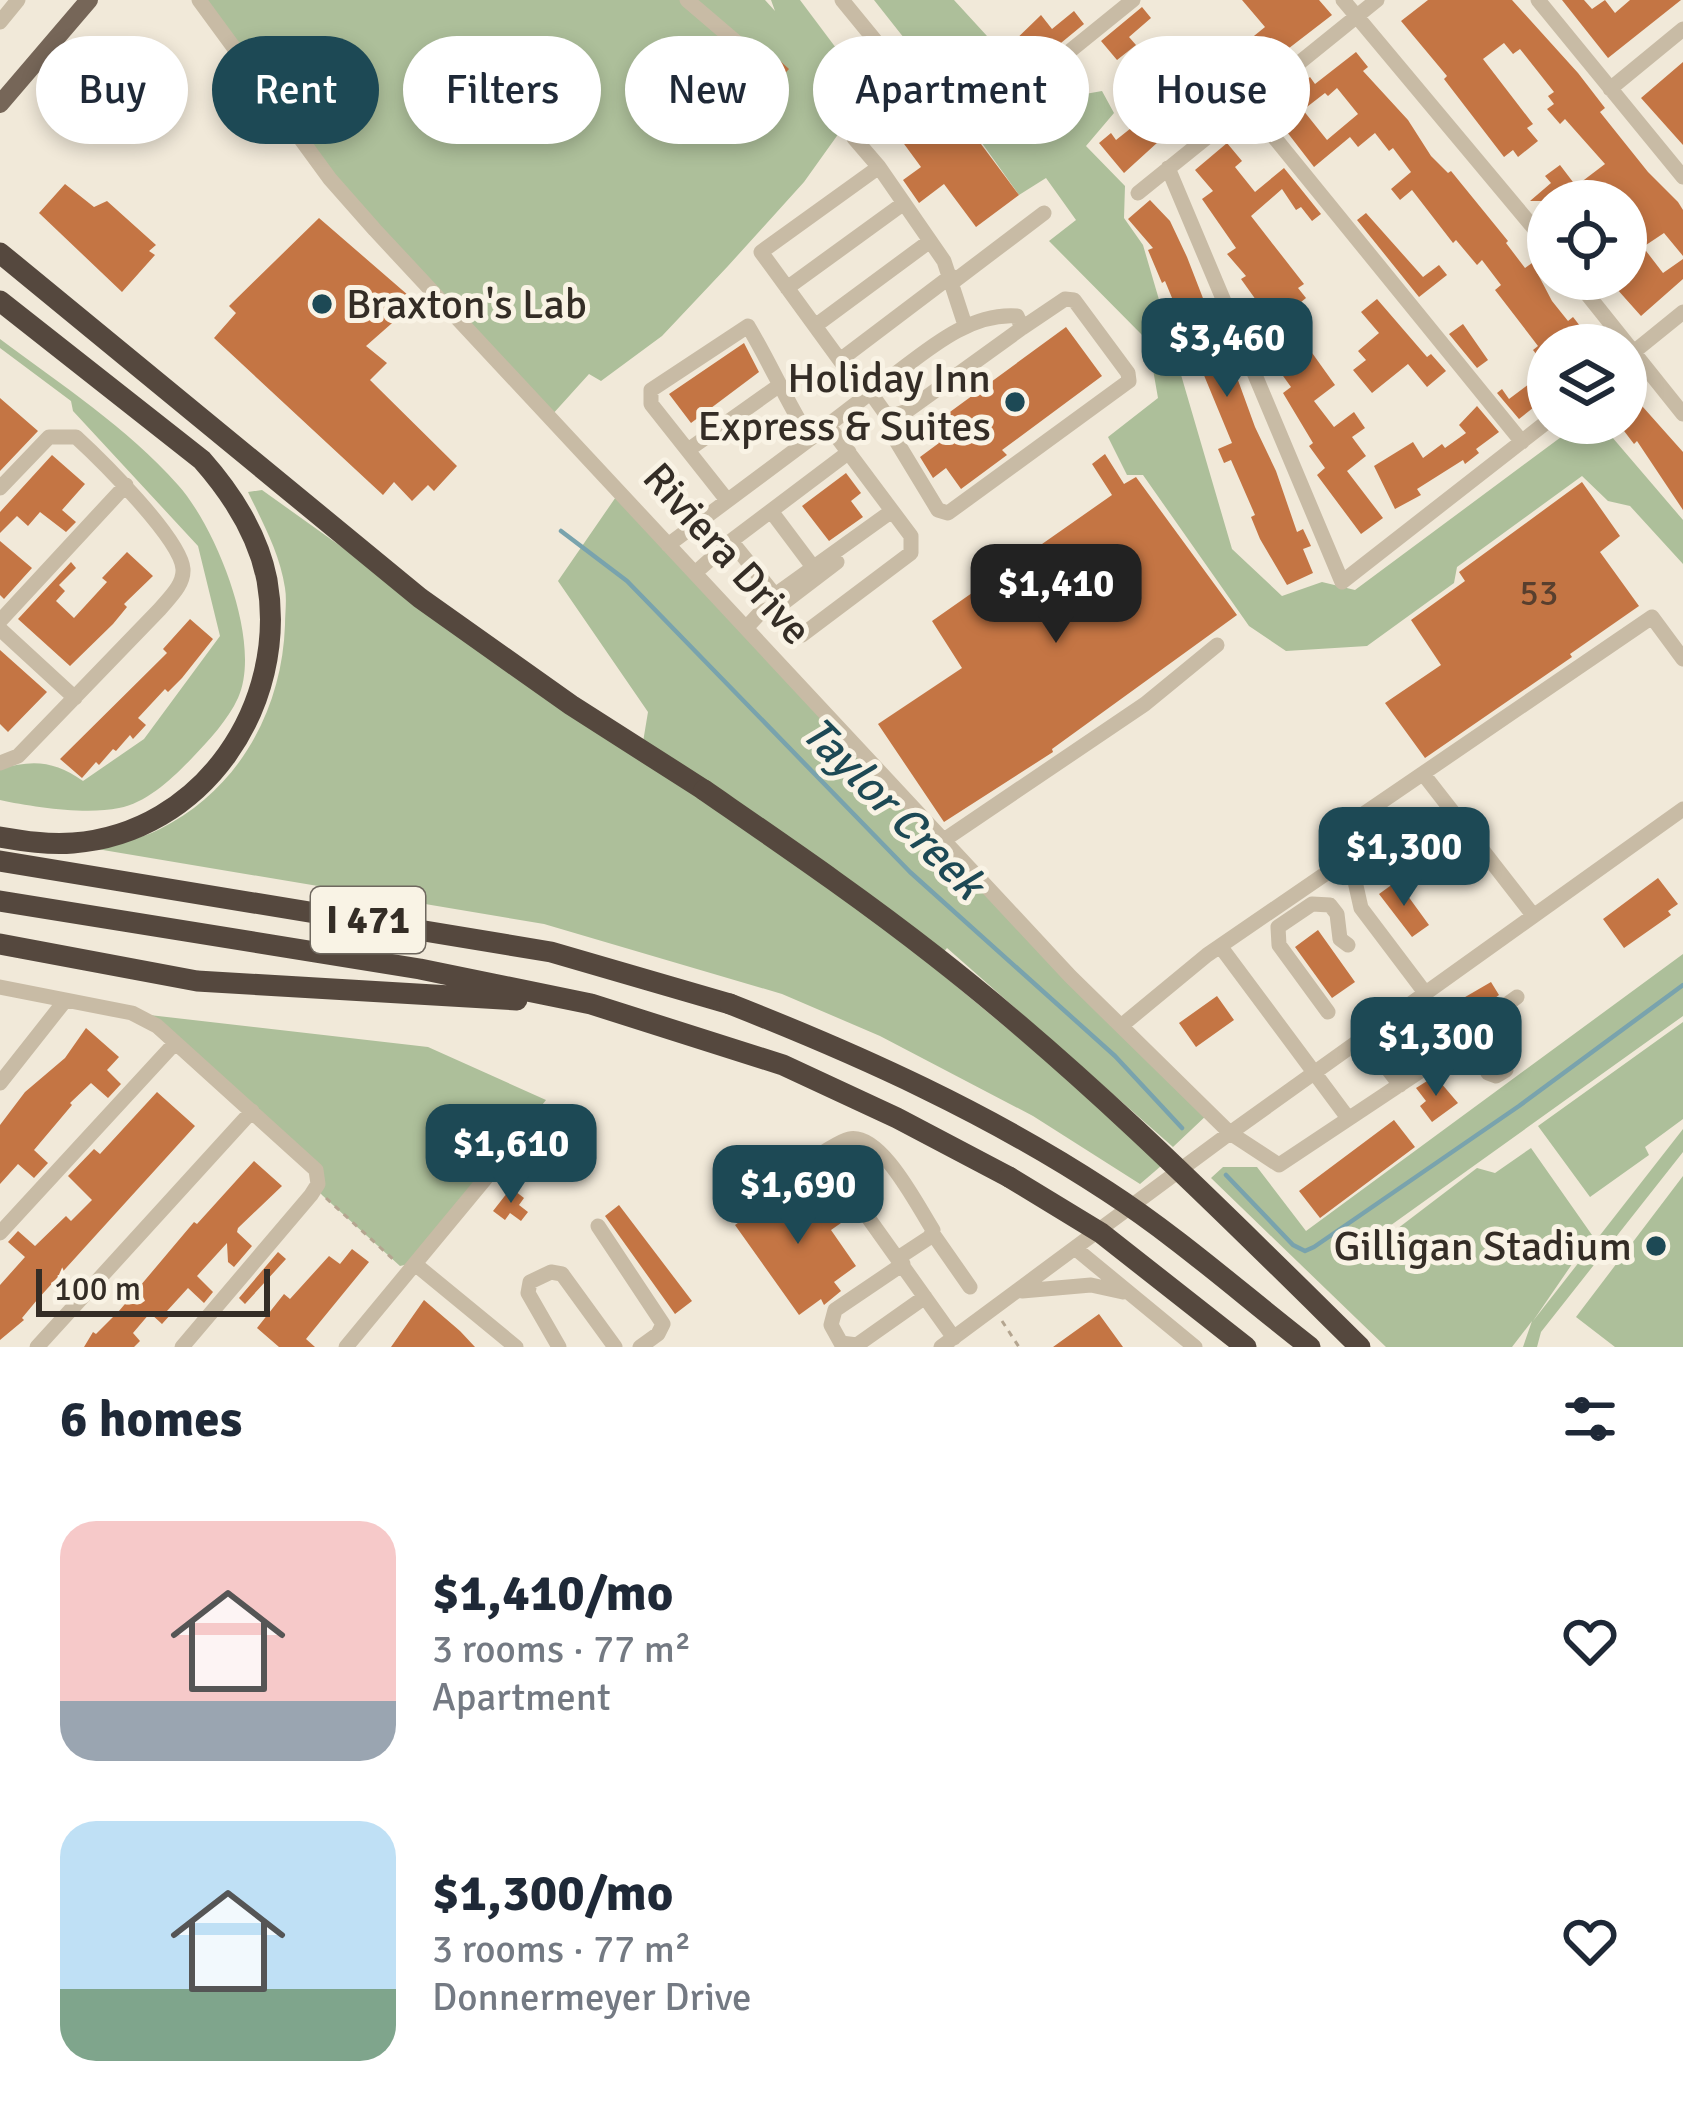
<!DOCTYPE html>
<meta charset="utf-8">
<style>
:root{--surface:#fff;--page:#f6f6f7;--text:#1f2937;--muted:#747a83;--accent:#1d4955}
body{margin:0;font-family:Signika,sans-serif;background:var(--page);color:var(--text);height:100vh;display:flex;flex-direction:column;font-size:45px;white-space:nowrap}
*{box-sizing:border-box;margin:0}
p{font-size:39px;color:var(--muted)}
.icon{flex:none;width:66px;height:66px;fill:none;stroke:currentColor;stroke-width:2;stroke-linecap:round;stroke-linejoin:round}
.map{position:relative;height:1347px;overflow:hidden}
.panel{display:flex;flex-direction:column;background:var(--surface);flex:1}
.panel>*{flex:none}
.banner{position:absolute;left:36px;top:36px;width:1611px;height:108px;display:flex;gap:24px}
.fabs{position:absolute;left:1527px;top:180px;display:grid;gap:24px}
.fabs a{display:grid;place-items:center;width:120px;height:120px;border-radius:50%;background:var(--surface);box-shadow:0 6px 18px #0003;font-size:60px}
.scale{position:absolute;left:36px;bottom:30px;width:234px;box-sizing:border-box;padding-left:12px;border:6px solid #342d26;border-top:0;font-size:33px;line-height:42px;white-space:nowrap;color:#342d26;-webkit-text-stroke:9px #f9f3e5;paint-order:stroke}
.price{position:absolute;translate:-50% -102px;padding:0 27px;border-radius:24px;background:var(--accent);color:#fff;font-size:39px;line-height:78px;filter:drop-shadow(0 3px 6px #0008)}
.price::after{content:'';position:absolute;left:50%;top:72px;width:36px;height:27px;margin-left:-18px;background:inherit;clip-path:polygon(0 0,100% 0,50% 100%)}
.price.active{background:#222;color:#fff}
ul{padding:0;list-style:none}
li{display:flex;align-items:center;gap:36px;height:300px;padding:0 60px}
li span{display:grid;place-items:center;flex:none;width:336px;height:240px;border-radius:36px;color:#555}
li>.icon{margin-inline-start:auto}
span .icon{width:144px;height:144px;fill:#fffc;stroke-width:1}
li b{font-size:51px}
h2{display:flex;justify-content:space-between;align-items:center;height:144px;padding:0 60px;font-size:51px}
.pill{padding:0 42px;border-radius:54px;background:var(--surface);box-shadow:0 6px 18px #0003;font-size:42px;line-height:108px}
.pill.active{background:var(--accent);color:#fff}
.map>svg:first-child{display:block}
.green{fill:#adbf9a}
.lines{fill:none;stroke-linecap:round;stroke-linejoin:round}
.stream{stroke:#79a3ad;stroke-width:4.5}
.building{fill:#c47544;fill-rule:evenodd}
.path{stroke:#b4a590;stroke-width:3;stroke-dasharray:6 6;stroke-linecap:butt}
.minor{stroke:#c8bba5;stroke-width:15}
.major{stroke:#766658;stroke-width:18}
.highway{stroke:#55483e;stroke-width:21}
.highway-bridge{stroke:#55483e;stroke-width:21}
.poi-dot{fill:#1d4955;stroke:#f9f3e5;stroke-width:4.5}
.labels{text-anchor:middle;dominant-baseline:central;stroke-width:10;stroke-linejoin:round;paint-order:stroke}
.number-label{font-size:36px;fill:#583f2e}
.shield{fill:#f9f3e5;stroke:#6f685f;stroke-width:3}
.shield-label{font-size:39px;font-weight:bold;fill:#342d26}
.poi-label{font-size:42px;fill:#342d26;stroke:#f9f3e5;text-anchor:end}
.street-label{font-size:42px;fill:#342d26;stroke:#f9f3e5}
.water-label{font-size:45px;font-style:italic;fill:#1d4955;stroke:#f9f3e5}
</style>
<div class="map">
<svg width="1683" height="1347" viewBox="0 0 1683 1347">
<rect width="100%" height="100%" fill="#f1e9d9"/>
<path class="green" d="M199,0H765L775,11L771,0H800L839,52L864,98L804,182L728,266L662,336L601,381L589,374L551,416L375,230Z
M874,0H954L1009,60L1057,78L1074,96L1102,91L1114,113L1086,146L1125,186L1124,218L1143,245L1232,549L1282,596L1322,582L1355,590L1580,423H1600L1683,520V564L1630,506L1608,501L1582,476L1457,567L1454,583L1367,646L1286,651L1249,626L1143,475H1127L1108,437L1158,398L1148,341L1049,241L1076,220L1046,178L1019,195L934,76Z
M0,339C61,385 127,427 178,485C216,527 263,643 238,698C228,720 209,740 193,757C174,777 147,803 119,808C86,815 32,807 0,800V769C33,759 55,761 83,781L144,739L220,636L198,546L73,411L71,401L0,348Z
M262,490L640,760L648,712L558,581L620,491L1209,1113L1173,1147L947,948L932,966L1061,1073L1161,1166L1140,1184L1033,1116L880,1036L782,994L544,924L97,849C117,843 141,839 160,829C238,790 282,711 285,625C285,613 287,600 285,588C280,554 263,523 248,492Z
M1683,954V1016L1345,1258L1351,1264L1477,1168L1495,1173L1531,1148L1592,1235L1533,1321L1683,1129V1152L1541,1332L1537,1347H1523L1532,1321L1512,1347H1386L1211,1178L1223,1167H1257L1306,1231Z
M132,1013L428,1047L546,1100L417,1262L400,1266L322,1195L316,1188L318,1180Z
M1683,1022V1119L1645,1147L1649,1155L1590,1197L1538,1126Z
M1683,1176V1347H1615L1576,1317Z"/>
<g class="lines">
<path class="stream" d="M561,531L627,581L910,872L1115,1056L1182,1128
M1226,1175L1293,1245L1305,1251L1314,1247L1519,1106L1683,985"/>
</g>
<path class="building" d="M1242,0H1319L1332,15L1245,82L1240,75L1209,100L1214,107L1199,120L1192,111L1124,173L1099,143L1111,133L1116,140L1155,109L1153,106L1174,90L1168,82L1206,53L1217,66L1265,27Z
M1428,0H1512L1578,73L1605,108L1600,112L1648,172L1678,202L1683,210V256L1664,233L1643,247L1663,273L1683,259V279L1641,316L1608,279H1626V201H1530L1551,183L1545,176L1560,165L1576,186L1605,164L1565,119L1560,124L1547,109L1554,104L1548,96L1554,92L1520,49L1513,54L1504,43L1483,59L1533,124L1527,128L1538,141L1518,157L1513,150L1504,157L1444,79L1447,76L1401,21Z
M1562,0H1584L1592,9L1605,0L1615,13L1630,0H1681L1608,58Z
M1142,7L1151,18L1129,37L1136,45L1117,60L1101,41Z
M1074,11L1084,24L1050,52L1042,42L1019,61L1007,48L1041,15L1052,29Z
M766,48L789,69L771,88L753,70L766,66Z
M1356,52L1368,67L1363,71L1408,120L1431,156L1448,173L1451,171L1508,241L1506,243L1525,268L1532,263L1552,301L1568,321L1573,317L1591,340L1584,345H1548V369L1533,350L1538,346L1495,290L1501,285L1482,260L1477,265L1456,240L1453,243L1412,190L1400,200L1391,189L1411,172L1393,148L1389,151L1375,133L1358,147L1350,137L1314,167L1270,110L1310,77L1315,84ZM1337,88L1358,114L1327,140L1303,110L1325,93L1328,96Z
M1683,62V145L1641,98Z
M946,97L1019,195L976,227L944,184L919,203L903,180L921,167L896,133Z
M1227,143L1242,161L1235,167L1255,192L1284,168L1321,214L1312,221L1301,207L1296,210L1282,189L1251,216L1304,284L1298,288L1306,298L1285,315L1335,385L1314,401L1334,427L1354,412L1365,428L1352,437L1366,456L1347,471L1383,518L1361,534L1317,475L1325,468L1309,446L1313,443L1283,393L1291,387L1273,362L1280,356L1249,305L1256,300L1241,279L1246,276L1227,254L1236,248L1202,199L1213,191L1195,170Z
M65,184L94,207L107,201L156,245L149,251L155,255L122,292L39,213Z
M1150,200L1170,221L1187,257L1232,373L1235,372L1255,427L1276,471L1297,532L1303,529L1311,546L1303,549L1313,573L1287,585L1260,539L1251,517L1255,515L1231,460L1224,463L1218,449L1232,443L1165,281L1162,283L1148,250L1153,248L1128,219Z
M1366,213L1423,277L1439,265L1447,275L1419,297L1357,220Z
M319,218L416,302L366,346L387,363L370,380L457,466L434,491L428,485L412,501L394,482L383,495L214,338L236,313L229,306Z
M1377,299L1427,357L1431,354L1446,371L1427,387L1408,364L1372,393L1353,370L1366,360L1358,351L1379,333L1361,312Z
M1463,324L1488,360L1477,368L1449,334Z
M1066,327L1102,376L1002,450L1007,455L961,489L946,468L933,478L920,457L939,443L928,428Z
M744,343L759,372L691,423L669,394Z
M1548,370V396L1519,419L1497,393L1502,389L1509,399Z
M1626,388L1683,452V510L1637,441L1634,444L1618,423H1626Z
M0,398L38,431L0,471Z
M1477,406L1499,432L1476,449L1479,453L1465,464L1463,460L1417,489L1421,495L1395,509L1374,466L1413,442L1423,458L1442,444L1445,448L1466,433L1459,425Z
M1105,454L1124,484L1136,477L1237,615L1052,749L1053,752L944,822L878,724L962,668L932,621L1112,495L1092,464Z
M52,455L85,484L62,510L76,522L66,532L40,512L28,526L17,516L0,533V512Z
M846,473L861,493L851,501L863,517L829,541L802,506Z
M1582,482L1620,536L1600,552L1639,606L1570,654L1572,657L1425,758L1385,703L1441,665L1411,620L1465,581L1459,572Z
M0,541L32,568L4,599L0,595Z
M127,552L153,576L124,604L127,607L113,624L70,666L18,619L71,562L76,568L59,585L65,591L56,601L74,618L107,582L102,578Z
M190,619L213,639L182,678L168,692L165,689L138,718L146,725L133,739L130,735L116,751L113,749L99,765L96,762L82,778L60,759L167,653L163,649Z
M0,650L47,692L8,732L0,724Z
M1658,878L1678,904L1668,911L1671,915L1624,948L1603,919Z
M1397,881L1429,925L1412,937L1379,894Z
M1318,930L1355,982L1332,998L1295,947Z
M1491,982L1499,995L1475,1013L1457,1034L1441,1011Z
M1217,996L1234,1020L1196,1047L1179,1023Z
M86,1028L119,1057L107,1070L121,1084L108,1098L91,1083L70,1103L72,1105L34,1150L48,1163L34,1178L18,1164L0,1184V1125L25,1092L65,1058Z
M1435,1076L1458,1103L1432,1122L1420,1106L1426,1101L1416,1088Z
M157,1092L195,1126L37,1300L22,1318L24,1320L0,1340V1285L25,1257L8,1242L18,1231L35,1246L66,1216L71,1221L92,1200L68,1176L94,1149L100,1154Z
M1394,1120L1415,1147L1320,1218L1299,1191Z
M254,1161L282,1186L238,1228L237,1232L252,1246L234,1267L228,1262L227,1243L197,1276L213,1292L204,1303L188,1288L167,1311L171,1314L162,1324L150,1313L133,1333L140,1341L134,1347H84L93,1332L96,1334L119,1311L194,1222L197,1224Z
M798,1181L818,1208L826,1202L841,1223L831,1230L856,1266L834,1282L841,1291L824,1305L821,1299L799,1315L735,1225Z
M511,1188L524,1198L519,1205L528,1212L521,1221L510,1213L505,1220L493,1211Z
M619,1205L692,1301L675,1314L605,1216Z
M352,1249L369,1262L306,1339L315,1347H279L257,1328L284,1294L290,1299L329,1256L340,1264Z
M278,1252L286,1259L245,1304L239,1298Z
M424,1300L460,1331L475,1347H391Z
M1099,1314L1123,1347H1053Z"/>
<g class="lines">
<path class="path" d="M326,1198L394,1260
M1002,1321L1019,1347"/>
<path class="minor" d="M199,0L330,179L375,230L1070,976L1230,1133L1279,1165L1440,1058L1406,1008
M687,0L756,59
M842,0L910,83L854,130V138L879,167
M1343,0L1548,245
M1538,0L1683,177
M0,22L18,0
M1044,72L1133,0
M1610,89L1683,29
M1248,105L1522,442
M1168,168L1342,582L1548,421
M1138,193L1377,0
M1575,279L1683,414
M953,282L1044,213
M787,288L904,203
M815,326L930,241
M1630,355L1683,312
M840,360L951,276
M866,396L761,252L879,167L944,261L965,325
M895,415L892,434L938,510L948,513L1129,381L1128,373L1074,300L1065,299L1022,328
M688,450L777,387
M0,488L49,437H76C100,459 181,539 183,569C184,585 169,598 160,609L18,756L0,763
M727,500L651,404V390L748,326C770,363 787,402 810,439
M771,511L813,567
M731,541L782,604L761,612L746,628
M668,545L810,439C833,421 856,404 879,386C919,358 964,312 1017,316L1022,328L907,411L895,415L885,413L870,392
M695,573L731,541L849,452
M775,595L892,511
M782,604L837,562
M773,609L796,635H802L911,553V536L828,425
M0,621L126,485
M0,629L75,698
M1424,775L1533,915
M944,840L1145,704L1217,645
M1220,946L1348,1118
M0,987L132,1013L157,1026L316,1170L318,1184L311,1195L182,1347
M1426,994L1361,908L1343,828L1652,617L1683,659
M1328,1012L1279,945L1278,927L1312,904L1330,905L1337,914L1340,939L1348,945
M1121,1026L1207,955L1350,857
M1364,1038L1400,1085
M1506,1070L1496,1076L1488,1073C1460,1025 1478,1026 1517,997
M0,1083L64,1002
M822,1153C830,1149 840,1141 849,1139C881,1132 918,1207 933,1230L930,1237L898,1258
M741,1205L805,1159L822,1153L954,1338
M598,1226L663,1324L658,1334L640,1347
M0,1233L175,1043
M933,1234L970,1287
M1076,1249L1195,1347
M415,1264L516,1347
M903,1264L835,1310L831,1325L841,1343L857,1345L925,1297
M1022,1291L1091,1285L1123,1292
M37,1347L252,1111
M346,1347L500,1161
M559,1347L528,1293L530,1282L551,1272L562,1274L615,1347
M941,1347L1230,1133L1683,809"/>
<path class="major" d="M0,104L89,0"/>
<path class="highway" d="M0,253L420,598L571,705L704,790
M0,301L202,460C232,494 258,534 267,580C289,705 203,833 73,843C48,845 24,841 0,837
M0,861L551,952L730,1004
M0,901L420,969L591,1004L783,1065L897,1118L1009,1177
M0,944L197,981L517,1000"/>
<path class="highway-bridge" d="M704,790C782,844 860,897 935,956C1086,1074 1223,1212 1360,1347
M730,1004C862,1056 988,1113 1107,1191C1178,1237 1243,1295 1310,1347
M1009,1177L1101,1233L1246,1347"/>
</g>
<g class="poi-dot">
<circle cx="322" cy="304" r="12"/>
<circle cx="1015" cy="402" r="12"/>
<circle cx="1656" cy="1246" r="12"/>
</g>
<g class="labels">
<g class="number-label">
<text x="1539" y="593">53</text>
</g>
<rect class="shield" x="311" y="887" width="114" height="66" rx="9"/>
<g class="shield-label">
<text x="368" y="920">I 471</text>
</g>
<g class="poi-label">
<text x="346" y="304" text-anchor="start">Braxton's Lab</text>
<text x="991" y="378">Holiday Inn<tspan x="991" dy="48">Express &amp; Suites</tspan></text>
<text x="1632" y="1246">Gilligan Stadium</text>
</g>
<g class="street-label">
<text transform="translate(727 554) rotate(48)">Riviera Drive</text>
</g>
<g class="water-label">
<text transform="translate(893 808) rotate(45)">Taylor Creek</text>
</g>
</g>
</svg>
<div class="fabs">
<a><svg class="icon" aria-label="locate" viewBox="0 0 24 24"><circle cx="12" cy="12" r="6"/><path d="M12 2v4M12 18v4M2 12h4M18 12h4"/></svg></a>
<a><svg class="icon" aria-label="layers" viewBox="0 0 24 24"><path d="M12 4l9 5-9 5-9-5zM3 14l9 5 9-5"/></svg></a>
</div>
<div class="scale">100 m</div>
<b class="price" style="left:1227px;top:400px">$3,460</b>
<b class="price active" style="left:1056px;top:646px">$1,410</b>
<b class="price" style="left:1404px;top:909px">$1,300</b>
<b class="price" style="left:1436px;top:1099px">$1,300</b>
<b class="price" style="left:511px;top:1206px">$1,610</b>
<b class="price" style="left:798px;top:1247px">$1,690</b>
<div class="banner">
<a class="pill">Buy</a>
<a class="pill active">Rent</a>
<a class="pill">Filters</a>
<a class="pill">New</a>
<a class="pill">Apartment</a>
<a class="pill">House</a>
</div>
</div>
<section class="panel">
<h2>6 homes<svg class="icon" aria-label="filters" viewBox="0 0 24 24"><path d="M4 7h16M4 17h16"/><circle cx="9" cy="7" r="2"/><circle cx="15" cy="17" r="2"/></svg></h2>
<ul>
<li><span style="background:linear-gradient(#f6c9c9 75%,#9aa5b1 0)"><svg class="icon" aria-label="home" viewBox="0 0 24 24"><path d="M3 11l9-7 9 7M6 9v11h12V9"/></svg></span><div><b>$1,410/mo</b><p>3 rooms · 77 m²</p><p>Apartment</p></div><svg class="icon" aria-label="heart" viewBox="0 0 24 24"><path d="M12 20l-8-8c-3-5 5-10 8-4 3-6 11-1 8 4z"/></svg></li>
<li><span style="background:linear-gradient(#bfe0f5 70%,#7fa58c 0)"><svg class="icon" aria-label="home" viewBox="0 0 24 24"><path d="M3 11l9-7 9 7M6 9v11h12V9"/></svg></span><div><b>$1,300/mo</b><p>3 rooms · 77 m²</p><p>Donnermeyer Drive</p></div><svg class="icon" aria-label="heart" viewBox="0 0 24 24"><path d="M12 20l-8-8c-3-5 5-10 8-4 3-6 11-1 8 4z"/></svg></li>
</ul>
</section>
